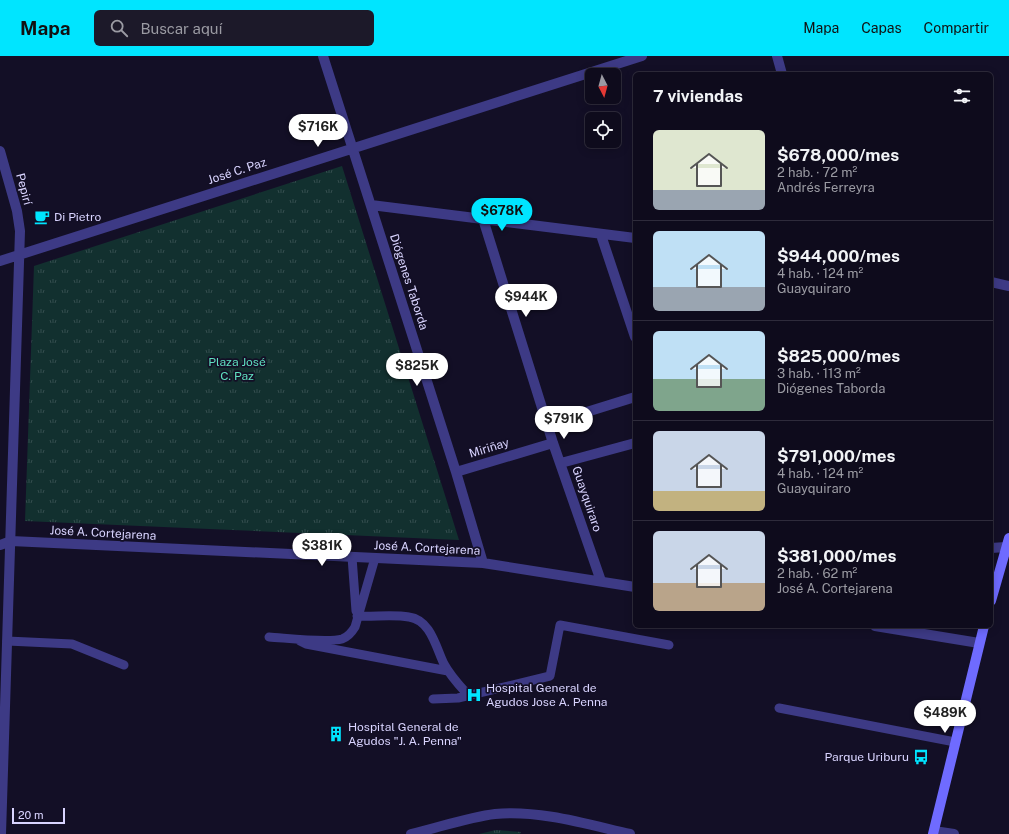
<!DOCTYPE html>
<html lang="es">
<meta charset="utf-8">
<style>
:root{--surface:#0e0b1c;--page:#1c1929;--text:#f1f3f6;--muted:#9b9ba3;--line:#2e2b3b;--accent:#00e5ff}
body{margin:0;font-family:"Public Sans",sans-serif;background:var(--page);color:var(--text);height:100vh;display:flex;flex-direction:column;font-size:15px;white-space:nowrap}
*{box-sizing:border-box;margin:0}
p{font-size:13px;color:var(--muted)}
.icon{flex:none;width:22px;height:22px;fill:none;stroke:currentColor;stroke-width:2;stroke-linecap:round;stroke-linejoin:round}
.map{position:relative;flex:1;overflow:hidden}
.details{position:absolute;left:633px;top:16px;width:360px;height:556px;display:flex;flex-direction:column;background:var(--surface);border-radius:6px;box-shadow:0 2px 10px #0003,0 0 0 1px var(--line)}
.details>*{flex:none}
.needle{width:26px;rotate:174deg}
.controls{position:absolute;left:585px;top:12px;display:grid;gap:8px}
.controls a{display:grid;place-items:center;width:36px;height:36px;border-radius:6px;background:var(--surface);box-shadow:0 2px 10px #0003,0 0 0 1px var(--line);font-size:20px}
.scale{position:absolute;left:12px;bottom:10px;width:53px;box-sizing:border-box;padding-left:4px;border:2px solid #d9d4ff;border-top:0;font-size:11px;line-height:14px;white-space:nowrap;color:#d9d4ff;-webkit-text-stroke:3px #130f26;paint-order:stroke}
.price{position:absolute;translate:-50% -34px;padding:0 9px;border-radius:14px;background:#fff;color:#222;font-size:13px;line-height:26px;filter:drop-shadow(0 1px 2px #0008)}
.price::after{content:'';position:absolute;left:50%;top:24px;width:12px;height:9px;margin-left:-6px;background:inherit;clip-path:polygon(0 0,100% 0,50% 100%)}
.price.current{background:var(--accent);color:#111}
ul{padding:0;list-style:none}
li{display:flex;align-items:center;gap:12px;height:100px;padding:0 20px}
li+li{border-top:1px solid var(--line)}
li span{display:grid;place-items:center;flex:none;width:112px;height:80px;border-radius:6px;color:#555}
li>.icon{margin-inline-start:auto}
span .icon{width:48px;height:48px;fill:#fffc;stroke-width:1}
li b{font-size:17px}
h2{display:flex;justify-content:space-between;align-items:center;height:48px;padding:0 20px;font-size:17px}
header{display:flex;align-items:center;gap:24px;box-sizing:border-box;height:56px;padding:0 20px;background:var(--accent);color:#111}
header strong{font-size:19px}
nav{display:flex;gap:22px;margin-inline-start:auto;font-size:14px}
.search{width:280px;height:36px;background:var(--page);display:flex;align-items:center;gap:10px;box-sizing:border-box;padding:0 14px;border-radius:6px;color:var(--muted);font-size:15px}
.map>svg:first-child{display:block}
.park{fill:url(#park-tufts)}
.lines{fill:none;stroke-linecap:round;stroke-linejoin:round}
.service{stroke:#3d3a85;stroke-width:9}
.minor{stroke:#3d3a85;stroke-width:10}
.secondary{stroke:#6f6bff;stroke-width:10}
.labels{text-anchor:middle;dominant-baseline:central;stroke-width:3.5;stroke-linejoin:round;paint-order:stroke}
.street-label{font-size:12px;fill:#d9d4ff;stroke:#130f26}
.poi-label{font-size:12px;fill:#d9d4ff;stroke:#130f26;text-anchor:start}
.park-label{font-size:12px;fill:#5fe0c0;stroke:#130f26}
</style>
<header>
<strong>Mapa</strong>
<div class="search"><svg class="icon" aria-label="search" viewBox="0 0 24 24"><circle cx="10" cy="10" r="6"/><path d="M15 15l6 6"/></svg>Buscar aquí</div>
<nav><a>Mapa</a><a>Capas</a><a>Compartir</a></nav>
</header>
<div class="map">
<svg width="1009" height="778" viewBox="0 0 1009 778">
<defs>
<pattern id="park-tufts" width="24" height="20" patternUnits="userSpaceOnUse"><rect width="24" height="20" fill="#12302f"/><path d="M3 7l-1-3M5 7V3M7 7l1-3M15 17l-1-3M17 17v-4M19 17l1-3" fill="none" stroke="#344d4e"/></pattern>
</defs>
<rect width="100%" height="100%" fill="#130f26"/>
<path class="park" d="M342,110L459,484L25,465L34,210Z
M496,774L521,776L520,778H479Z"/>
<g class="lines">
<path class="service" d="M352,501L356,555
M357,560C374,561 393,558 409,561C431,564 436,592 444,608C451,621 460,630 469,640
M269,581C286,582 327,587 342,583C348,581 352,576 355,571L375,502
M7,585L72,588L124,609
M300,585L306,588L448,615
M433,643L458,642L550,620L560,569L669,589
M779,652L955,686"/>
<path class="minor" d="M323,0L456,416L483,507
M777,0L782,18
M0,95L17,155L20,175L1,778
M371,149L635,182
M483,163L553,387L601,525
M601,179L635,281
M0,205L642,0
M991,226L1009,230
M548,368L635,341
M561,407L635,387
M456,416L553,387
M0,489L11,485L483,507L635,531
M991,492L1006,491
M875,570L979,587
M934,775L954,778
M411,778C437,772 469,761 495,758C540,754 586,768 630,778"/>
<path class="secondary" d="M991,545L1009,482
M933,778L984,570"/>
</g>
<defs>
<g id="cafe-bare" transform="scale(1.2)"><path d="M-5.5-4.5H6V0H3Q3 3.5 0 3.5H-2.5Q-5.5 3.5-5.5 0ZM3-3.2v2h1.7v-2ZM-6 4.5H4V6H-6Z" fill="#00e5ff" stroke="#130f26" stroke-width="2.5" paint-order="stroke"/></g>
<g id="hospital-bare" transform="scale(1.2)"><path d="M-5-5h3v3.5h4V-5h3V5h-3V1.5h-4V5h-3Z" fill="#00e5ff" stroke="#130f26" stroke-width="2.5" paint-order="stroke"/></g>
<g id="building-bare" transform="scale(1.2)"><path d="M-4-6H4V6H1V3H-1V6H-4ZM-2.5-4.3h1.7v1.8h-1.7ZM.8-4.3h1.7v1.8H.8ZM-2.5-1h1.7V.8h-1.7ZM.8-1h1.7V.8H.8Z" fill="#00e5ff" stroke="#130f26" stroke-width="2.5" paint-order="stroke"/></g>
<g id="bus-bare" transform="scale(1.2)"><path d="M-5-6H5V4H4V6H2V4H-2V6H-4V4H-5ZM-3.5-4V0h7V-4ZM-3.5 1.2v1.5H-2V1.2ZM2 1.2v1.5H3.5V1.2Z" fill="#00e5ff" stroke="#130f26" stroke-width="2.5" paint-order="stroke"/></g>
</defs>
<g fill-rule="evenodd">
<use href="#cafe-bare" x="42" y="161"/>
<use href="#hospital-bare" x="474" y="639"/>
<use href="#building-bare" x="336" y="678"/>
<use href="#bus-bare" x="921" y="701"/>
</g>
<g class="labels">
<g class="street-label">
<text transform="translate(237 115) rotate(-18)">José C. Paz</text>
<text transform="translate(24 133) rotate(75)">Pepirí</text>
<text transform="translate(409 226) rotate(72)">Diógenes Taborda</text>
<text transform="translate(489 392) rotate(-17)">Miriñay</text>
<text transform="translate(587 443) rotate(71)">Guayquiraro</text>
<text transform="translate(103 477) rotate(3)">José A. Cortejarena</text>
<text transform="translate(427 492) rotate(3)">José A. Cortejarena</text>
</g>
<g class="poi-label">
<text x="54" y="161">Di Pietro</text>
<text x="486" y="632">Hospital General de<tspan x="486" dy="14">Agudos Jose A. Penna</tspan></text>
<text x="348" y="671">Hospital General de<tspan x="348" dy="14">Agudos "J. A. Penna"</tspan></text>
<text x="909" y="701" text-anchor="end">Parque Uriburu</text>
</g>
<g class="park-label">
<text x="237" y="306">Plaza José<tspan x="237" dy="14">C. Paz</tspan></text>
</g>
</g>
</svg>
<div class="controls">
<a><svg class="needle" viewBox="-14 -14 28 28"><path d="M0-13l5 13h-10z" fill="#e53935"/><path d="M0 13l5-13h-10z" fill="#9b9ba3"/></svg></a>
<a><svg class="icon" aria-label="locate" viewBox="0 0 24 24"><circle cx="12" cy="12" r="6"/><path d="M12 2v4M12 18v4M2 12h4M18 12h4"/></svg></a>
</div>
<div class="scale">20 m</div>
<b class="price" style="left:318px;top:92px">$716K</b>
<b class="price current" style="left:502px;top:176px">$678K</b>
<b class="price" style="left:526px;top:262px">$944K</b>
<b class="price" style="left:417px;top:331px">$825K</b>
<b class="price" style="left:564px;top:384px">$791K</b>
<b class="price" style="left:322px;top:511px">$381K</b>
<b class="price" style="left:945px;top:678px">$489K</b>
<section class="details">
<h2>7 viviendas<svg class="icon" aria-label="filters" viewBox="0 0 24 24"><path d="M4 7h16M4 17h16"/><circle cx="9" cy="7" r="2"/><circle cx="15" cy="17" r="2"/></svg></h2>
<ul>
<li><span style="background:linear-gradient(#dfe7d0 75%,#9aa5b1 0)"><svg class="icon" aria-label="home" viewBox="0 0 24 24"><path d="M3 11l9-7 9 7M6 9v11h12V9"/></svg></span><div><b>$678,000/mes</b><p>2 hab. · 72 m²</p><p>Andrés Ferreyra</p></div></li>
<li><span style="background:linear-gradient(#bfe0f5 70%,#9aa5b1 0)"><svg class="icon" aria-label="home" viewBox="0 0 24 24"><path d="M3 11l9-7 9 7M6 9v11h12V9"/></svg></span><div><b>$944,000/mes</b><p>4 hab. · 124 m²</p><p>Guayquiraro</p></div></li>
<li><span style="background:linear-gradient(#bfe0f5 60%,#7fa58c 0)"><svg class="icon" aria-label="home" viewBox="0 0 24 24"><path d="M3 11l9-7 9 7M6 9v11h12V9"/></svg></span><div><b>$825,000/mes</b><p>3 hab. · 113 m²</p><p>Diógenes Taborda</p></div></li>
<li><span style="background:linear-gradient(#c9d6e8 75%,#c2b280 0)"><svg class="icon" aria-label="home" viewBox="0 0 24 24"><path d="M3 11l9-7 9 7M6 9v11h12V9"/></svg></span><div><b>$791,000/mes</b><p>4 hab. · 124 m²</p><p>Guayquiraro</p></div></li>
<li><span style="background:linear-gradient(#c9d6e8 65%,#b9a48a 0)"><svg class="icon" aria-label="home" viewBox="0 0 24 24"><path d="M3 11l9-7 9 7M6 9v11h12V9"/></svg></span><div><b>$381,000/mes</b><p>2 hab. · 62 m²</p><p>José A. Cortejarena</p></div></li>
</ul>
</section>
</div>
